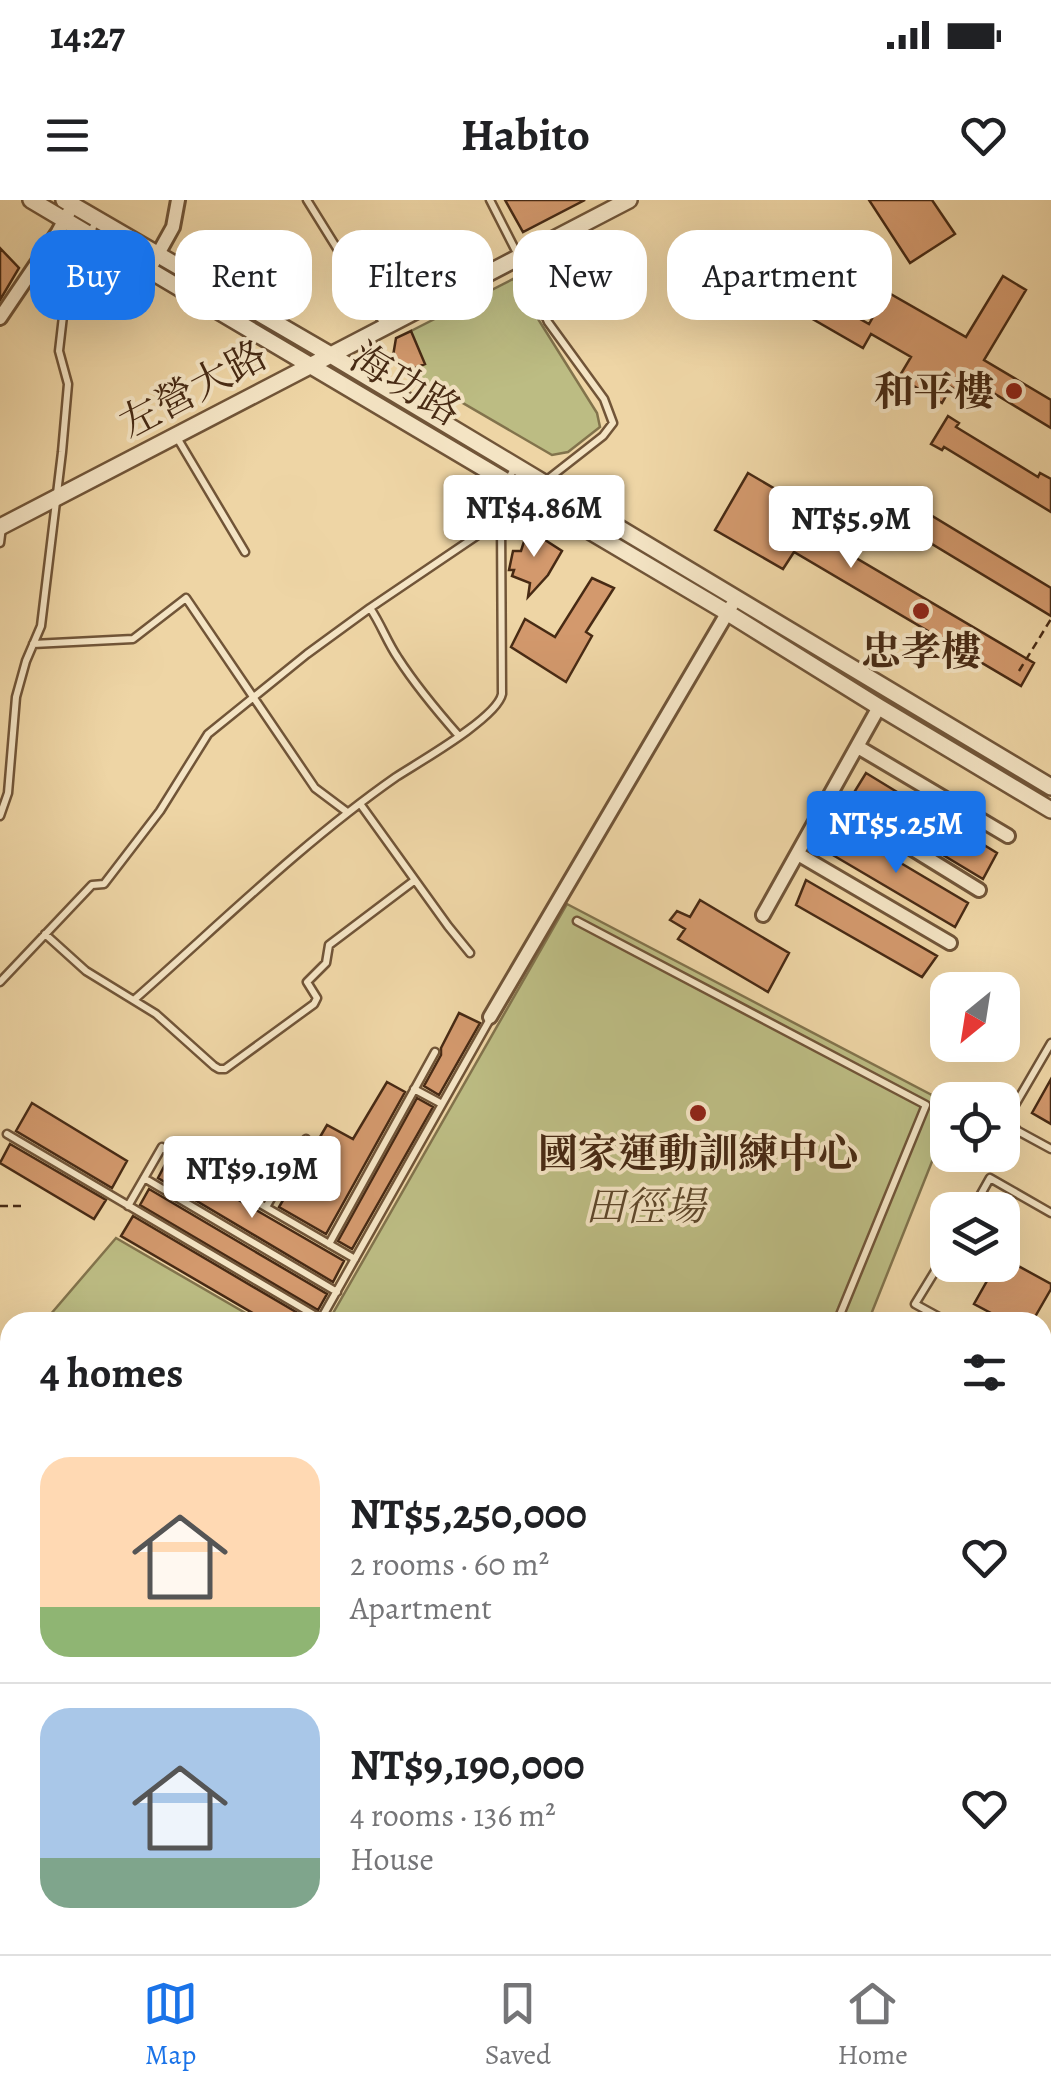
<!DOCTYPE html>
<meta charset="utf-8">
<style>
:root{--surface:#fff;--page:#f2f2f2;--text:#202124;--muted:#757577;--line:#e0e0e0;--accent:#1a73e8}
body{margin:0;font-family:Alegreya,"Noto Serif TC",serif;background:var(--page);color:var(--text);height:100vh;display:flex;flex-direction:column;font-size:38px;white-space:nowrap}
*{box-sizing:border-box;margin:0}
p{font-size:32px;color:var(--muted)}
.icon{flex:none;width:55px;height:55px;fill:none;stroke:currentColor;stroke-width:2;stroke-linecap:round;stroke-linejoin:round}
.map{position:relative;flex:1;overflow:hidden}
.details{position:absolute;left:0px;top:1112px;width:1052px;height:642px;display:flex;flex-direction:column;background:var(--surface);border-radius:30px 30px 0 0;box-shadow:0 10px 40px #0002}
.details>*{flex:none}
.guide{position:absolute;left:30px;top:30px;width:992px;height:90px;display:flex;gap:20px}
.needle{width:65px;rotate:210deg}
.controls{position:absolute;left:930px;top:772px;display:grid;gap:20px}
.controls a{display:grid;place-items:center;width:90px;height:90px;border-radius:20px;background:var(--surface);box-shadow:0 10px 40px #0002;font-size:50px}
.price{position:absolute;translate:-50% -85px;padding:0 22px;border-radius:10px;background:#fff;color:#222;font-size:32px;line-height:65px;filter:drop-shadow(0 2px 5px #0008)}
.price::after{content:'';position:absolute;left:50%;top:60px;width:30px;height:22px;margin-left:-15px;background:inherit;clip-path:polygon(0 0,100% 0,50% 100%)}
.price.active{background:var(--accent);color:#fff}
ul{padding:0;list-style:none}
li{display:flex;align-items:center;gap:30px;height:250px;padding:0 40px}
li+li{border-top:2px solid var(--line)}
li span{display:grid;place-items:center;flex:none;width:280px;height:200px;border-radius:30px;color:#555}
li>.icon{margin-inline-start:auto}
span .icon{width:120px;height:120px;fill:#fffc;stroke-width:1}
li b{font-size:42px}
h2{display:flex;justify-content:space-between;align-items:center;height:120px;padding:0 40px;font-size:42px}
.tag{padding:0 35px;border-radius:30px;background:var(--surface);box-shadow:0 10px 40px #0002;font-size:35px;line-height:90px}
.tag.active{background:var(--accent);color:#fff}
.status{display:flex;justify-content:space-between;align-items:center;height:70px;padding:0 50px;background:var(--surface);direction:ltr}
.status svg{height:28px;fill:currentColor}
header{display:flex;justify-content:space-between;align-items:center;height:130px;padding:0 40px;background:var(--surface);font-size:45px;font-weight:600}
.tab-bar{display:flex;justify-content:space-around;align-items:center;height:140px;border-top:2px solid var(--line);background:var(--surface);font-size:28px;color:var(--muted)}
.tab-bar a{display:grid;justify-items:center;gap:5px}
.tab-bar .active{color:var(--accent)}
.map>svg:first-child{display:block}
.green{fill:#bcbc83;stroke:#82734c;stroke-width:2.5}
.building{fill:#d3996d;stroke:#472a14;stroke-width:2.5}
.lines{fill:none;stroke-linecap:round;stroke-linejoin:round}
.service-casing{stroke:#715538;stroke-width:11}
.minor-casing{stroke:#715538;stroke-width:18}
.tertiary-casing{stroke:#715538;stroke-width:20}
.path{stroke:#472a14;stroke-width:2.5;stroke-dasharray:8 5;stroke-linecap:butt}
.service{stroke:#f4e4c4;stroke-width:6}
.minor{stroke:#f4e4c4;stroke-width:12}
.tertiary{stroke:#f4e4c4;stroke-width:15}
.poi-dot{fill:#8f2418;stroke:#f4e4c4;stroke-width:4}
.labels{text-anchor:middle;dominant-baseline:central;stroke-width:8;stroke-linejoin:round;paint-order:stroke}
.street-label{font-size:40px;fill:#472a14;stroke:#f4e4c4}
.poi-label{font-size:40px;font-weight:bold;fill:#472a14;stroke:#f4e4c4}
.park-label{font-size:40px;font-style:italic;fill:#5e472a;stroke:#f4e4c4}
</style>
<div class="status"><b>14:27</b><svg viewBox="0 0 49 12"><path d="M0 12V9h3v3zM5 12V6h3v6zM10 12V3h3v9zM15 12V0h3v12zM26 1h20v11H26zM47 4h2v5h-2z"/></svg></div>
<header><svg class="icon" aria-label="menu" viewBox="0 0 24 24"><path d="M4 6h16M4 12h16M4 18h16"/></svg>Habito<svg class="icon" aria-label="heart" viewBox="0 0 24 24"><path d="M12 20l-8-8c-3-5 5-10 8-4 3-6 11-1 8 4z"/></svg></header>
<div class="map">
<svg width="1051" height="1754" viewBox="0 0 1051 1754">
<rect width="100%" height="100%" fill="#eed5a5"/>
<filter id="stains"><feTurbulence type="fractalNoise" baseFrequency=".002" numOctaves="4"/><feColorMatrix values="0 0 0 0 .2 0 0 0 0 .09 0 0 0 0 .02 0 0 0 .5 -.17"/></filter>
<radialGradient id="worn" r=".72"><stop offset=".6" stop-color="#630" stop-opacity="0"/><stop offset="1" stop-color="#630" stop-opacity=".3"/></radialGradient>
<path class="green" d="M513,79L597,213L600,227L568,252L552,255L408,171L411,131Z
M567,704L947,903V924L868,1122H328Z
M116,1038L261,1122H44Z
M10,1163V1656L0,1650V1174Z
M1042,1582L1051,1587V1715L1043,1730Z
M10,1671V1745H1034L1028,1754H0V1693Z"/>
<path class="building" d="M505,0H585L523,32Z
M869,0H932L955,34L910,63Z
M0,48L19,68L0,100Z
M1003,76L1026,90L984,160L1051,200V228L972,180L963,195L951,187L942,203L899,177L911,157L871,134L863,148L797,110L809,90L869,124L887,92L966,137Z
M411,131L425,164L408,171L392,162L396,138Z
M948,216L959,223L956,227L1038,277L1040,273L1051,279V312L944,247L942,250L931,244Z
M748,273L816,313L807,329L1034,463L1021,486L794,352L783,369L715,330Z
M896,294L1051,388V416L884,315Z
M528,329L562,351L548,375L528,397L530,383L512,376L514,370H509L513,351H521Z
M592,378L614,388L586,432L592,436L566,482L511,447L525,419L555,437Z
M866,573L997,653L983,679L850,599Z
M835,624L968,703L955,727L826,651Z
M806,680L937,756L922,777L796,705Z
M700,700L789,753L768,792L678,739L685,729L670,720L677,711L690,717Z
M459,813L480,823L439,895L424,886L441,855V848Z
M1051,879V924L1032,913Z
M387,882L405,892L326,1034L279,1007L327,925L353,939Z
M417,898L433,907L352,1049L338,1041Z
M32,903L127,961L112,988L16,931Z
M10,944L106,1000L94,1019L0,963Z
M168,959L344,1061L333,1082L158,978Z
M149,989L327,1094L318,1110L140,1005Z
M133,1016L313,1122H268L121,1036Z
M1002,1057L1051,1084V1089L1032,1122H1008L974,1104L996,1065H1002Z"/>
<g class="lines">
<g class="service-casing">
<path id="service" d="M307,0L384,124
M490,0L519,57L548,122L604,199L613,223L603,236L543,283
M176,236L245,352
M0,343L2,327
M370,408C381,424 387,442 398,458C416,486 437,511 459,536
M33,444L133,439L186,398L315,588L347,612
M361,605L448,726L470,753
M0,616L8,593L16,497L26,461L41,426L62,252L68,184L59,151L63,116L77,60L97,19
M577,721L926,905L837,1122
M45,734L86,771L156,814L214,866L219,869H225L314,804L317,798L307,782L326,763L329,745L415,680
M0,782L92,685L104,684L160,611L208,534L307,454L370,408L500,320
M135,799C220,724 303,642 396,577C419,562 497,518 502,494L501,319L507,282L515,267
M1051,843L1012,910C1011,919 1011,925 1018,931L1051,949
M414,889L442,904
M7,934L321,1119L490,819
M144,978L337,1092
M128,1006L162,947L355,1059
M266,1007L306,939
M972,1010L990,978L1051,1013
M329,1044L435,852
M948,1050L915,1104L948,1122
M1042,1176L1051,1181
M1042,1231L1051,1235
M1042,1373L1051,1376
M1042,1402L1051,1407
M1042,1552L1051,1556
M1042,1709L1051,1695
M666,1745L681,1754
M526,1754L531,1745
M539,1754L544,1745
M729,1754L734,1745
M868,1754L873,1745
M1017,1754L1022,1745"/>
</g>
<g class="minor-casing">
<path id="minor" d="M153,63L173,27L178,0
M0,118L58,32L69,12
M858,547L1008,636
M830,598L979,690
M798,654L950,743
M763,715L879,507
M490,817L732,405"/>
</g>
<g class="tertiary-casing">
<path id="tertiary" d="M31,0L728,413L879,507L1051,610
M64,0L329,154L1051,587
M0,327L629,0"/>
</g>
<path class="path" d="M1019,471L1051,419
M0,1006H26"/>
<use href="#service" class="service"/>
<use href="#minor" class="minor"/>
<use href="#tertiary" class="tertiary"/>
</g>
<g class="poi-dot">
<circle cx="1014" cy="191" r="10"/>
<circle cx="921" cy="411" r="10"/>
<circle cx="698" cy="913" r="10"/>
</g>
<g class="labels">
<g class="street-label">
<text transform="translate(406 184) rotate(31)">海功路</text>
<text transform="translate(193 189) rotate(-28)">左營大路</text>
</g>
<g class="poi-label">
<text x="994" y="191" text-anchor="end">和平樓</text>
<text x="921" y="451">忠孝樓</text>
<text x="698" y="953">國家運動訓練中心</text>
</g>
<g class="park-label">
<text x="645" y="1006">田徑場</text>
</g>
</g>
<rect width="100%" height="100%" filter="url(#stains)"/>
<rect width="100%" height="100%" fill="url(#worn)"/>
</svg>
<div class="controls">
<a><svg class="needle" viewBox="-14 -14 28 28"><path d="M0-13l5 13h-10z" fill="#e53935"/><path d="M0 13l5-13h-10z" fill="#757577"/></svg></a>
<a><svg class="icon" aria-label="locate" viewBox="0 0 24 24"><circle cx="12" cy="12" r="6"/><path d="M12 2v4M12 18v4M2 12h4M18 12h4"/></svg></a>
<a><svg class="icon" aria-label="layers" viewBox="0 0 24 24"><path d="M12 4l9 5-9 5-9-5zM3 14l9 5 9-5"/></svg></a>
</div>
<b class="price" style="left:534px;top:360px">NT$4.86M</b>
<b class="price" style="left:851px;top:371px">NT$5.9M</b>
<b class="price active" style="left:896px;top:676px">NT$5.25M</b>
<b class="price" style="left:252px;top:1021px">NT$9.19M</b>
<div class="guide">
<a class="tag active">Buy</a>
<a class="tag">Rent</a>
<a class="tag">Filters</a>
<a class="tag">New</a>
<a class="tag">Apartment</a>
</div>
<section class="details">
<h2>4 homes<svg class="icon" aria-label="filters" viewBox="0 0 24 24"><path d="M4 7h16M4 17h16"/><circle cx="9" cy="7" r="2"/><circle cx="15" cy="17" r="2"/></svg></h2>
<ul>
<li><span style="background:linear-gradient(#ffd9b3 75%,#8fb573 0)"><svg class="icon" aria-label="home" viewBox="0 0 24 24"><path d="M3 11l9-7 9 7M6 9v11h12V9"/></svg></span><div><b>NT$5,250,000</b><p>2 rooms · 60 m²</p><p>Apartment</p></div><svg class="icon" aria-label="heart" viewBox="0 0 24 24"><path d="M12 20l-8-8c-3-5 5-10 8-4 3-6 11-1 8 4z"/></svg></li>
<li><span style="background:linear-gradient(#a9c7e8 75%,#7fa58c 0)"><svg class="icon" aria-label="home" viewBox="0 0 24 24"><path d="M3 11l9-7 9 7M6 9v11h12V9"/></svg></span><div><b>NT$9,190,000</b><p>4 rooms · 136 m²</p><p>House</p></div><svg class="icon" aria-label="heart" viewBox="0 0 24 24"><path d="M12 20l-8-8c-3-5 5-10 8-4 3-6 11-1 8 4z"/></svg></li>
</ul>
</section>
</div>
<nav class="tab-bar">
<a class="active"><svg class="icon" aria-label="map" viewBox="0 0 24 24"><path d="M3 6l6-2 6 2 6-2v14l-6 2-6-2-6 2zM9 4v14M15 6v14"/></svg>Map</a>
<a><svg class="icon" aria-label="saved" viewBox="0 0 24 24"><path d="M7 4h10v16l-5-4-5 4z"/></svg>Saved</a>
<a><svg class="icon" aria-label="home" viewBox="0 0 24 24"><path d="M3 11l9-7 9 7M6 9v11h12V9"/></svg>Home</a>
</nav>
